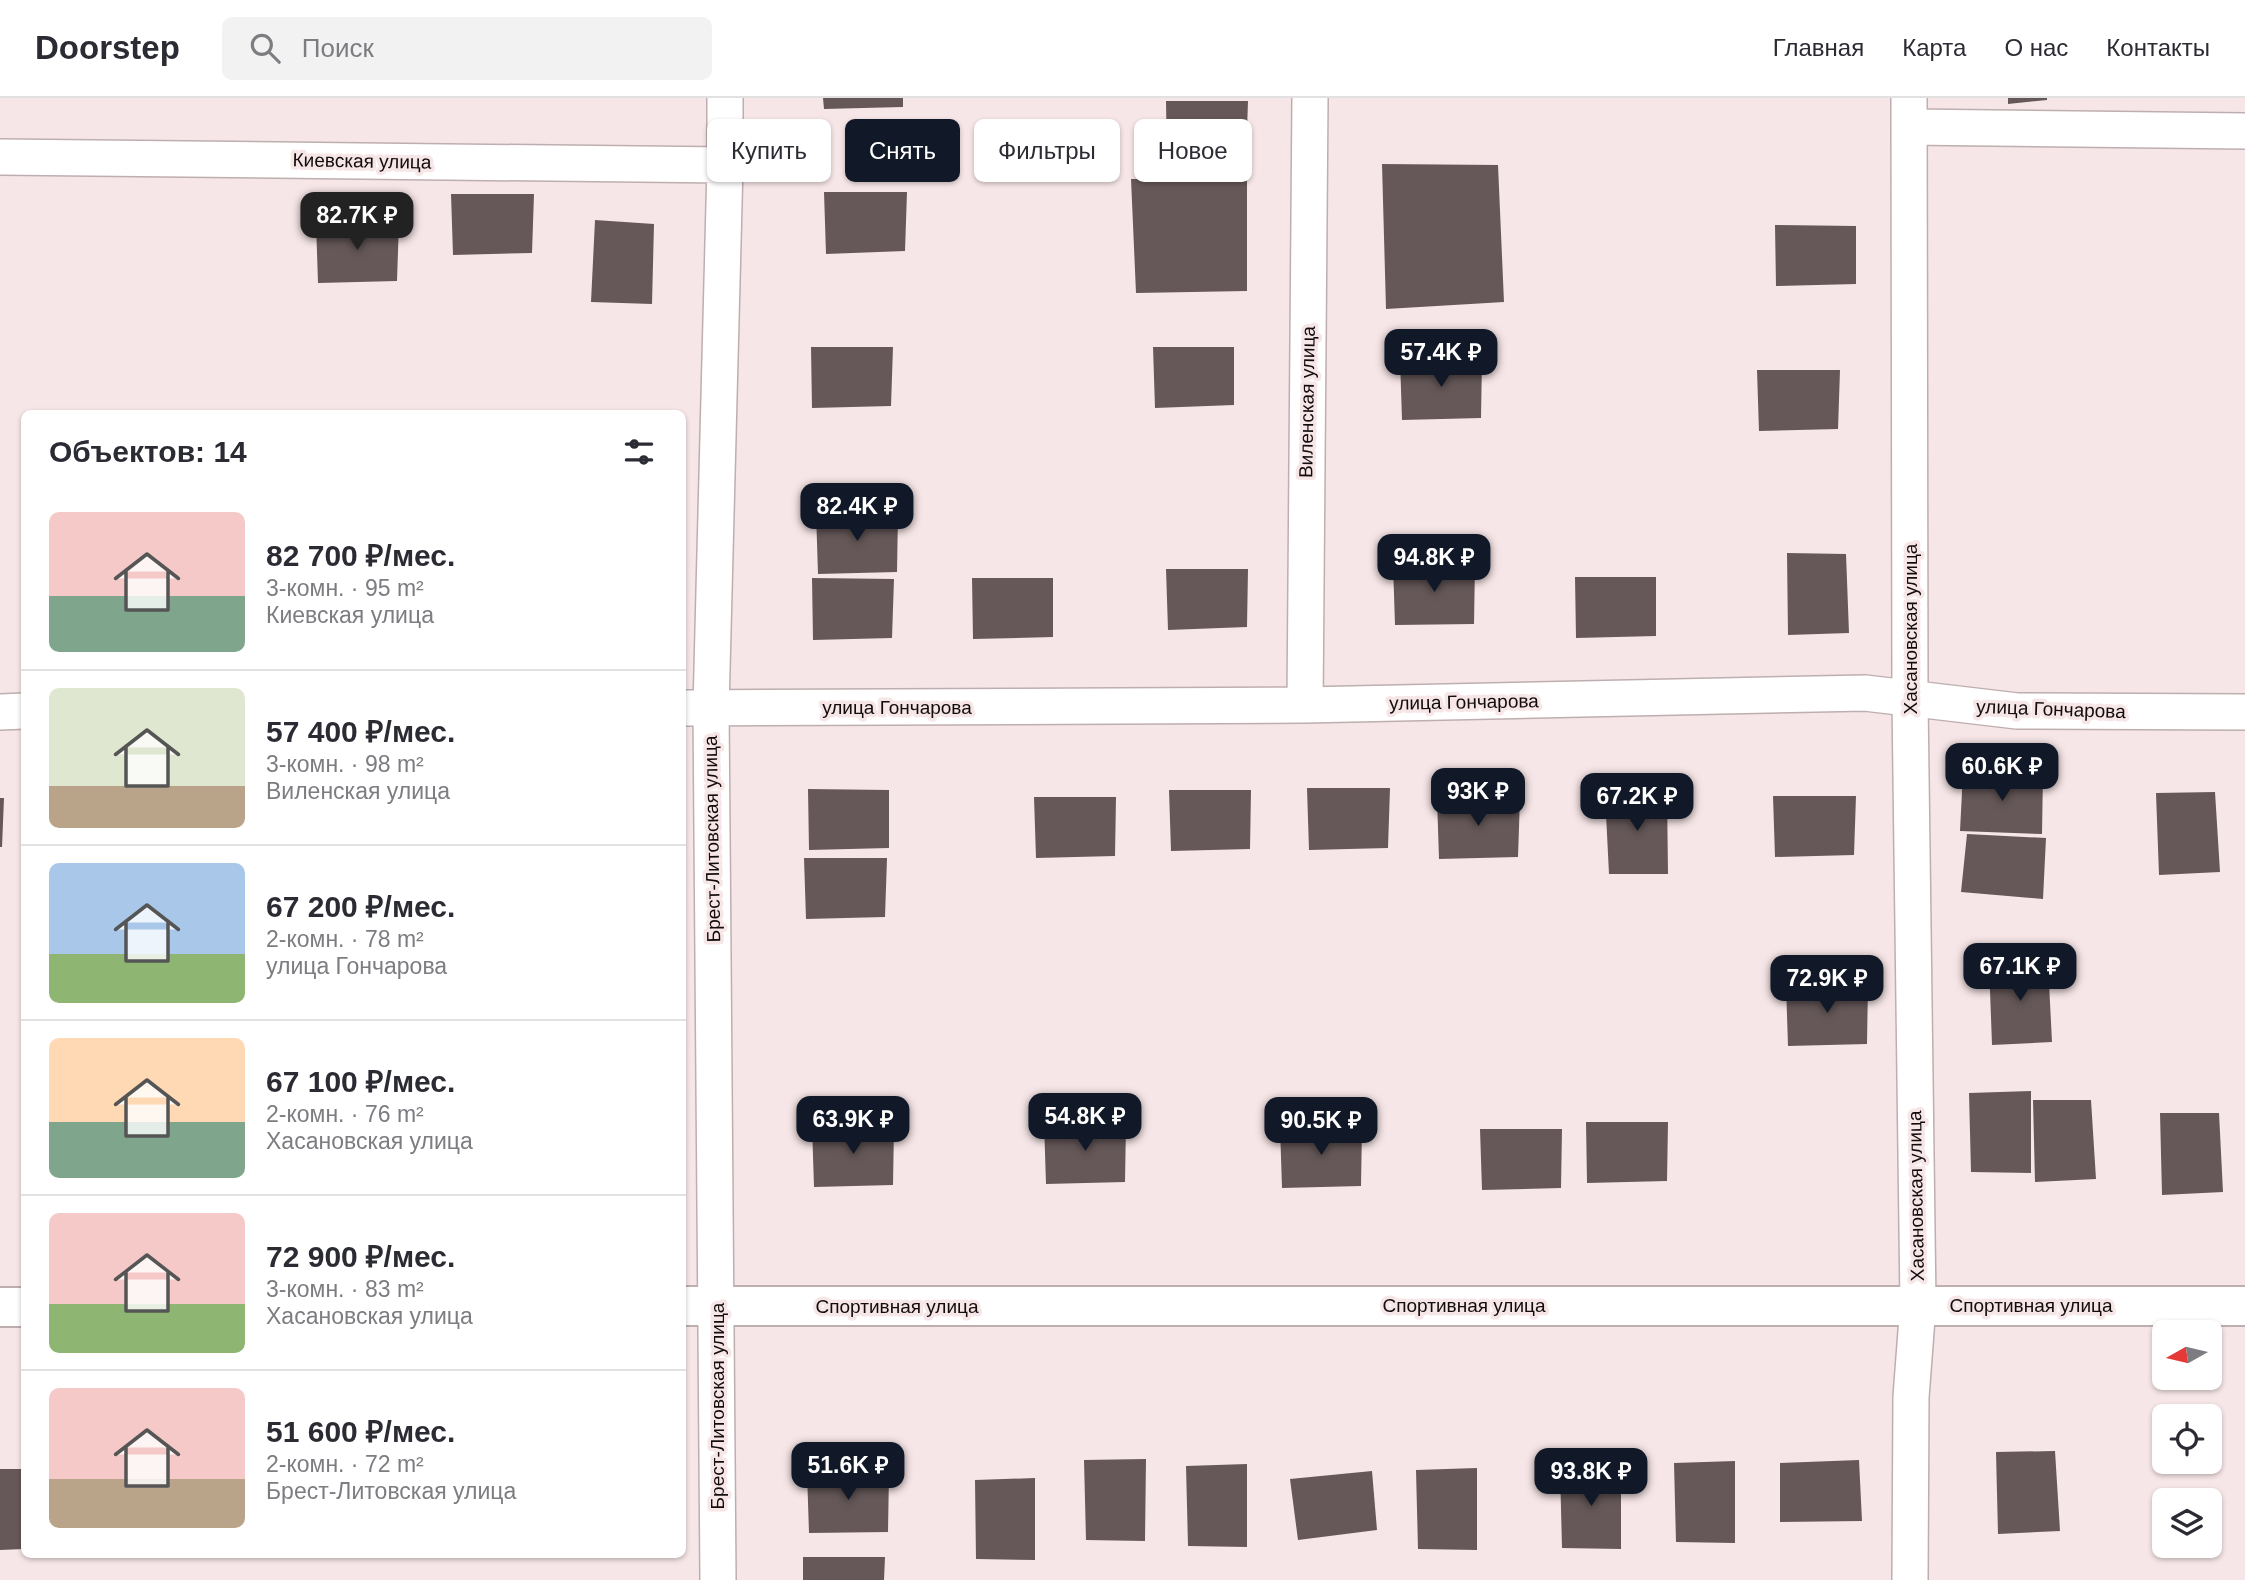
<!DOCTYPE html>
<html lang="ru">
<meta charset="utf-8">
<style>
:root{--surface:#fff;--page:#f2f2f3;--text:#2b2b33;--muted:#7c7c81;--line:#e1e1e2;--accent:#111827}
body{margin:0;font-family:Arial,sans-serif;background:var(--page);color:var(--text);height:100vh;display:flex;flex-direction:column;font-size:26px;white-space:nowrap}
*{box-sizing:border-box;margin:0}
p{font-size:23px;color:var(--muted)}
.icon{flex:none;width:38px;height:38px;fill:none;stroke:currentColor;stroke-width:2;stroke-linecap:round;stroke-linejoin:round}
.map{position:relative;flex:1;overflow:hidden}
.side{position:absolute;left:21px;top:312px;width:665px;height:1148px;display:flex;flex-direction:column;background:var(--surface);border-radius:10px;box-shadow:0 2px 5px #0004}
.side>*{flex:none}
.hud{position:absolute;left:707px;top:21px;width:665px;height:63px;display:flex;gap:14px}
.needle{width:46px;rotate:262deg}
.tools{position:absolute;left:2152px;top:1222px;display:grid;gap:14px}
.tools a{display:grid;place-items:center;width:70px;height:70px;border-radius:10px;background:var(--surface);box-shadow:0 2px 5px #0004;font-size:35px}
.price{position:absolute;translate:-50% -60px;padding:0 16px;border-radius:14px;background:var(--accent);color:#fff;font-size:23px;line-height:46px;filter:drop-shadow(0 2px 4px #0008)}
.price::after{content:'';position:absolute;left:50%;top:42px;width:21px;height:16px;margin-left:-10px;background:inherit;clip-path:polygon(0 0,100% 0,50% 100%)}
.price.active{background:#222;color:#fff}
ul{padding:0;list-style:none}
li{display:flex;align-items:center;gap:21px;height:175px;padding:0 28px}
li+li{border-top:2px solid var(--line)}
li span{display:grid;place-items:center;flex:none;width:196px;height:140px;border-radius:10px;color:#555}
li>.icon{margin-inline-start:auto}
span .icon{width:84px;height:84px;fill:#fffc;stroke-width:1}
li b{font-size:30px}
h2{display:flex;justify-content:space-between;align-items:center;height:84px;padding:0 28px;font-size:30px}
.pill{padding:0 24px;border-radius:10px;background:var(--surface);box-shadow:0 2px 5px #0004;font-size:24px;line-height:63px}
.pill.active{background:var(--accent);color:#fff}
header{display:flex;align-items:center;gap:42px;box-sizing:border-box;height:98px;padding:0 35px;background:var(--surface);border-bottom:2px solid var(--line)}
header strong{font-size:33px}
nav{display:flex;gap:38px;margin-inline-start:auto;font-size:24px}
.search{width:490px;height:63px;background:var(--page);display:flex;align-items:center;gap:18px;box-sizing:border-box;padding:0 24px;border-radius:10px;color:var(--muted);font-size:26px}
.map>svg:first-child{display:block}
.building{fill:#665859}
.lines{fill:none;stroke-linecap:round;stroke-linejoin:round}
.street-casing{stroke:#beaeaf;stroke-width:38}
.secondary-casing{stroke:#beaeaf;stroke-width:42}
.street{stroke:#fff;stroke-width:35}
.secondary{stroke:#fff;stroke-width:38}
.labels{text-anchor:middle;dominant-baseline:central;stroke-width:7;stroke-linejoin:round;paint-order:stroke}
.street-label{font-size:19px;fill:#120c0d;stroke:#f7e6e7}
</style>
<header>
<strong>Doorstep</strong>
<div class="search"><svg class="icon" aria-label="search" viewBox="0 0 24 24"><circle cx="10" cy="10" r="6"/><path d="M15 15l6 6"/></svg>Поиск</div>
<nav><a>Главная</a><a>Карта</a><a>О нас</a><a>Контакты</a></nav>
</header>
<div class="map">
<svg width="2245" height="1482" viewBox="0 0 2245 1482">
<rect width="100%" height="100%" fill="#f7e6e7"/>
<path class="building" d="M823,0H903V9L824,11Z
M2008,0H2047V2L2008,6Z
M1166,3H1248L1246,62L1167,64Z
M1382,66L1498,67L1504,204L1386,211Z
M1131,81L1247,82V193L1136,195Z
M824,94H907L905,153L826,156Z
M451,96H534L532,155L453,157Z
M595,122L654,126L652,206L591,204Z
M316,124H399L397,183L318,185Z
M1775,127L1856,128V186L1776,188Z
M811,249H893L891,308L812,310Z
M1153,249H1234V307L1155,310Z
M1400,261H1482L1481,320L1402,322Z
M1757,272H1840L1838,331L1759,333Z
M816,414L898,415L897,474L818,476Z
M1787,455L1846,456L1849,535L1788,537Z
M1393,466H1475L1474,526L1395,527Z
M1166,471H1248L1247,529L1168,532Z
M1575,479H1656V538L1576,540Z
M812,480L894,481L892,540L813,542Z
M972,480H1053V539L973,541Z
M1963,674L2043,675L2042,736L1960,733Z
M1307,690H1390L1388,750L1309,752Z
M808,691L889,692V750L809,752Z
M1169,692H1251L1250,751L1171,753Z
M1667,694L1668,776H1609L1605,696Z
M2215,694L2220,774L2159,777L2156,695Z
M1773,698H1856L1854,757L1775,759Z
M1034,699H1116L1115,758L1036,760Z
M0,700H4L2,749H0Z
M1437,700H1520L1518,759L1439,761Z
M1967,736L2046,740L2043,801L1961,794Z
M804,760H887L885,819L806,821Z
M1989,865H2048L2052,944L1992,947Z
M1786,887H1868L1867,946L1788,948Z
M2031,993V1075L1971,1074L1969,995Z
M2033,1002H2091L2096,1081L2035,1084Z
M2160,1015H2219L2223,1094L2162,1097Z
M1044,1024L1126,1025L1125,1084L1046,1086Z
M1586,1024H1668L1667,1083L1587,1085Z
M812,1027L894,1028L893,1087L814,1089Z
M1280,1029H1362L1361,1088L1282,1090Z
M1480,1031H1562L1561,1090L1482,1092Z
M2055,1353L2060,1433L1998,1436L1996,1354Z
M1146,1361L1145,1443L1086,1442L1084,1362Z
M1859,1362L1862,1423L1780,1424V1365Z
M1735,1363V1445L1676,1444L1674,1365Z
M1247,1366V1449L1188,1448L1186,1368Z
M1621,1369V1451L1562,1450L1560,1371Z
M1477,1370V1452L1418,1451L1416,1372Z
M0,1371H23L24,1451L0,1452Z
M1372,1373L1377,1432L1298,1442L1290,1381Z
M807,1374L889,1375L888,1434L809,1435Z
M1035,1380V1462L976,1461L975,1382Z
M803,1459H885L884,1482H803Z"/>
<g class="lines">
<g class="street-casing">
<path id="street" d="M1909,0L1910,602L1918,1207L1911,1299L1910,1482
M1909,29L2245,33
M0,59L725,67
M1305,607L1310,0
M682,610L1305,607L1865,595L2017,613L2245,614
M0,614L24,613
M718,1482L711,610L725,67V0"/>
</g>
<g class="secondary-casing">
<path id="secondary" d="M682,1208H2245
M0,1209H24"/>
</g>
<use href="#street" class="street"/>
<use href="#secondary" class="secondary"/>
</g>
<g class="labels">
<g class="street-label">
<text transform="translate(362 63) rotate(1)">Киевская улица</text>
<text transform="translate(1307 304) rotate(-89)">Виленская улица</text>
<text transform="translate(1910 531) rotate(-90)">Хасановская улица</text>
<text transform="translate(1464 604) rotate(-1)">улица Гончарова</text>
<text x="897" y="609">улица Гончарова</text>
<text transform="translate(2051 611) rotate(2)">улица Гончарова</text>
<text transform="translate(712 741) rotate(-91)">Брест-Литовская улица</text>
<text transform="translate(1916 1098) rotate(-91)">Хасановская улица</text>
<text x="1464" y="1207">Спортивная улица</text>
<text x="2031" y="1207">Спортивная улица</text>
<text x="897" y="1208">Спортивная улица</text>
<text transform="translate(717 1308) rotate(-90)">Брест-Литовская улица</text>
</g>
</g>
</svg>
<div class="tools">
<a><svg class="needle" viewBox="-14 -14 28 28"><path d="M0-13l5 13h-10z" fill="#e53935"/><path d="M0 13l5-13h-10z" fill="#7c7c81"/></svg></a>
<a><svg class="icon" aria-label="locate" viewBox="0 0 24 24"><circle cx="12" cy="12" r="6"/><path d="M12 2v4M12 18v4M2 12h4M18 12h4"/></svg></a>
<a><svg class="icon" aria-label="layers" viewBox="0 0 24 24"><path d="M12 4l9 5-9 5-9-5zM3 14l9 5 9-5"/></svg></a>
</div>
<b class="price active" style="left:357px;top:154px">82.7K ₽</b>
<b class="price" style="left:1441px;top:291px">57.4K ₽</b>
<b class="price" style="left:857px;top:445px">82.4K ₽</b>
<b class="price" style="left:1434px;top:496px">94.8K ₽</b>
<b class="price" style="left:2002px;top:705px">60.6K ₽</b>
<b class="price" style="left:1478px;top:730px">93K ₽</b>
<b class="price" style="left:1637px;top:735px">67.2K ₽</b>
<b class="price" style="left:2020px;top:905px">67.1K ₽</b>
<b class="price" style="left:1827px;top:917px">72.9K ₽</b>
<b class="price" style="left:1085px;top:1055px">54.8K ₽</b>
<b class="price" style="left:853px;top:1058px">63.9K ₽</b>
<b class="price" style="left:1321px;top:1059px">90.5K ₽</b>
<b class="price" style="left:848px;top:1404px">51.6K ₽</b>
<b class="price" style="left:1591px;top:1410px">93.8K ₽</b>
<div class="hud">
<a class="pill">Купить</a>
<a class="pill active">Снять</a>
<a class="pill">Фильтры</a>
<a class="pill">Новое</a>
</div>
<section class="side">
<h2>Объектов: 14<svg class="icon" aria-label="filters" viewBox="0 0 24 24"><path d="M4 7h16M4 17h16"/><circle cx="9" cy="7" r="2"/><circle cx="15" cy="17" r="2"/></svg></h2>
<ul>
<li><span style="background:linear-gradient(#f6c9c9 60%,#7fa58c 0)"><svg class="icon" aria-label="home" viewBox="0 0 24 24"><path d="M3 11l9-7 9 7M6 9v11h12V9"/></svg></span><div><b>82 700 ₽/мес.</b><p>3-комн. · 95 m²</p><p>Киевская улица</p></div></li>
<li><span style="background:linear-gradient(#dfe7d0 70%,#b9a48a 0)"><svg class="icon" aria-label="home" viewBox="0 0 24 24"><path d="M3 11l9-7 9 7M6 9v11h12V9"/></svg></span><div><b>57 400 ₽/мес.</b><p>3-комн. · 98 m²</p><p>Виленская улица</p></div></li>
<li><span style="background:linear-gradient(#a9c7e8 65%,#8fb573 0)"><svg class="icon" aria-label="home" viewBox="0 0 24 24"><path d="M3 11l9-7 9 7M6 9v11h12V9"/></svg></span><div><b>67 200 ₽/мес.</b><p>2-комн. · 78 m²</p><p>улица Гончарова</p></div></li>
<li><span style="background:linear-gradient(#ffd9b3 60%,#7fa58c 0)"><svg class="icon" aria-label="home" viewBox="0 0 24 24"><path d="M3 11l9-7 9 7M6 9v11h12V9"/></svg></span><div><b>67 100 ₽/мес.</b><p>2-комн. · 76 m²</p><p>Хасановская улица</p></div></li>
<li><span style="background:linear-gradient(#f6c9c9 65%,#8fb573 0)"><svg class="icon" aria-label="home" viewBox="0 0 24 24"><path d="M3 11l9-7 9 7M6 9v11h12V9"/></svg></span><div><b>72 900 ₽/мес.</b><p>3-комн. · 83 m²</p><p>Хасановская улица</p></div></li>
<li><span style="background:linear-gradient(#f6c9c9 65%,#b9a48a 0)"><svg class="icon" aria-label="home" viewBox="0 0 24 24"><path d="M3 11l9-7 9 7M6 9v11h12V9"/></svg></span><div><b>51 600 ₽/мес.</b><p>2-комн. · 72 m²</p><p>Брест-Литовская улица</p></div></li>
</ul>
</section>
</div>
